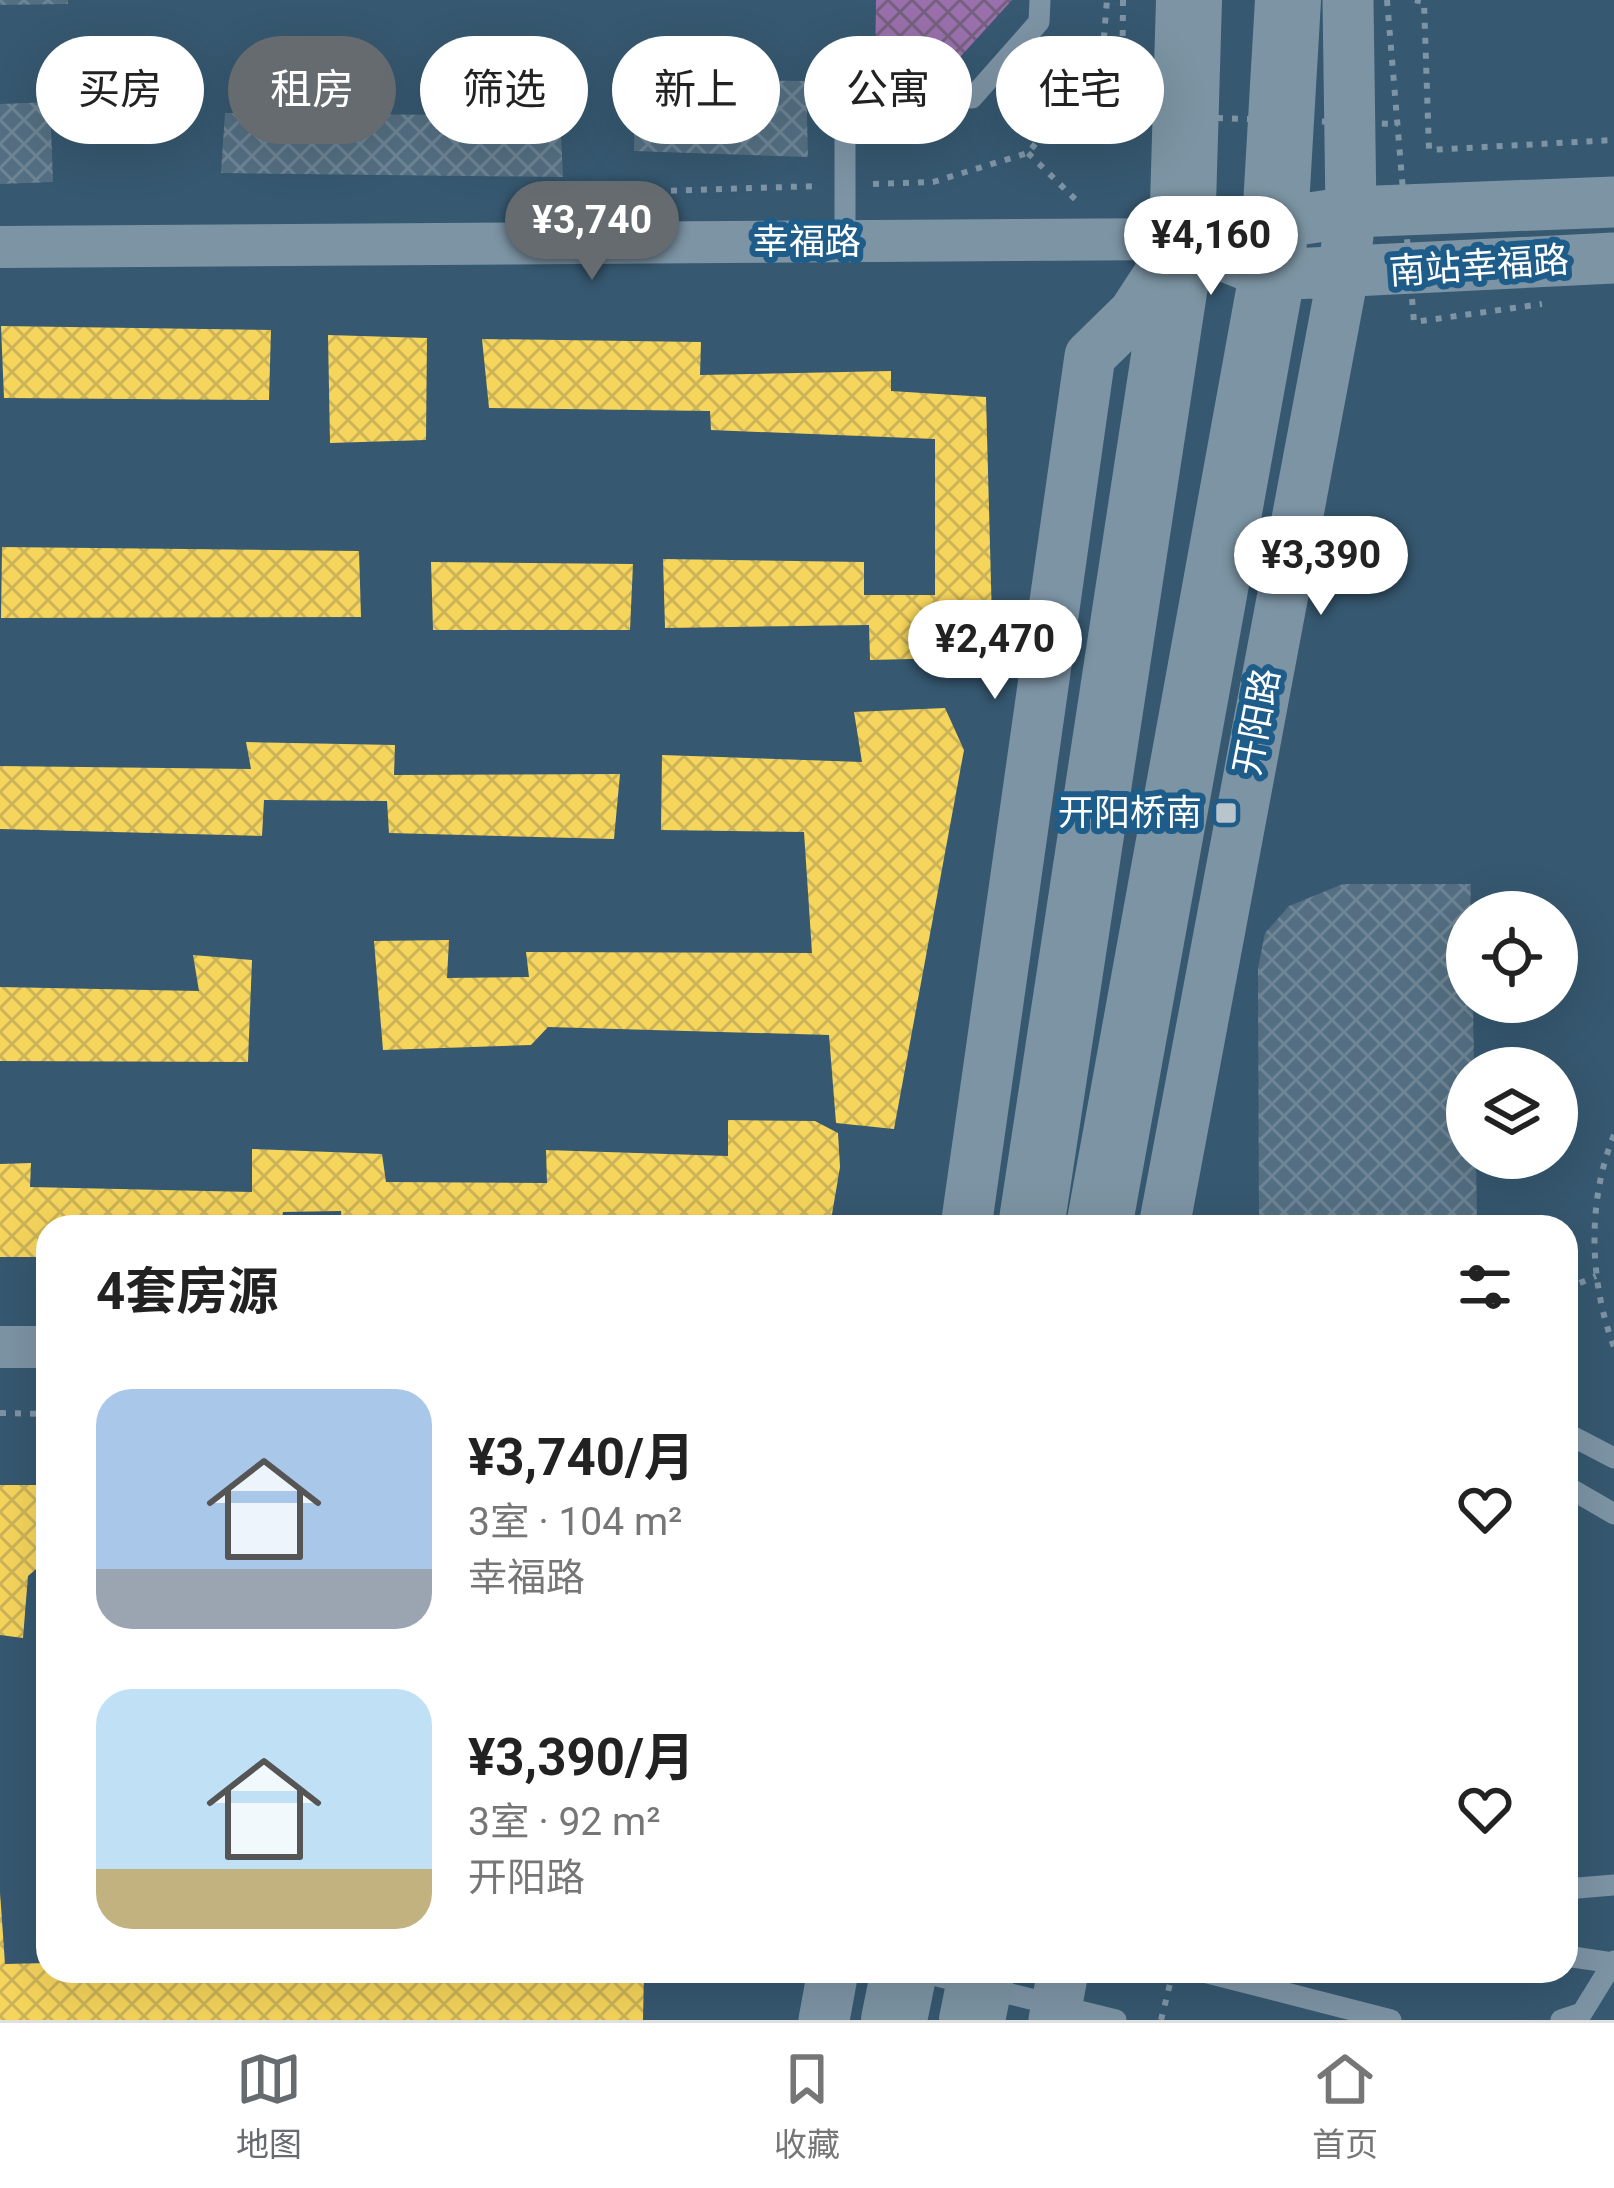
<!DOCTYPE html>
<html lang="zh">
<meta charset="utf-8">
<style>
:root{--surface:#fff;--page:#f6f6f6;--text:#222;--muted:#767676;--line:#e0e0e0;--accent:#666b6f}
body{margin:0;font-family:Roboto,"Noto Sans SC",sans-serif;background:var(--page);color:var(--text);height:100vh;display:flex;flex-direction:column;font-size:45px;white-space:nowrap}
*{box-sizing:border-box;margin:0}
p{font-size:39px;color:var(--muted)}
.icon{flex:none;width:66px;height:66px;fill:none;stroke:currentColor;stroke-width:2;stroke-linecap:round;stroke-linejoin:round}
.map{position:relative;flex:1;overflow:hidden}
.details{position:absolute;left:36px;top:1215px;width:1542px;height:768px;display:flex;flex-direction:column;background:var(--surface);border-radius:36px;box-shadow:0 12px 48px #0002}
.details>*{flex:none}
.hud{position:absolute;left:36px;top:36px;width:1542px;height:108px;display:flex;gap:24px}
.fabs{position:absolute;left:1446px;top:891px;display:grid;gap:24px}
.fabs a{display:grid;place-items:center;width:132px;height:132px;border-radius:50%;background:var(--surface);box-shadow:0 12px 48px #0002;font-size:60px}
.price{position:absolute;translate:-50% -102px;padding:0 27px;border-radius:42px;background:#fff;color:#222;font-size:39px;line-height:78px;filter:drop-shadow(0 3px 6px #0008)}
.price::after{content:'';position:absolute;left:50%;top:72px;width:36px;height:27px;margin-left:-18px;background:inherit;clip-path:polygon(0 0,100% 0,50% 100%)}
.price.active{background:var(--accent);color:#fff}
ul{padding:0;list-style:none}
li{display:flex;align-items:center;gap:36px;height:300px;padding:0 60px}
li span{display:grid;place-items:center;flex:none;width:336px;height:240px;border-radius:36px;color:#555}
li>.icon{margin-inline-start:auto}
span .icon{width:144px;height:144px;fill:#fffc;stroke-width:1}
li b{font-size:51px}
h2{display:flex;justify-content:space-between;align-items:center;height:144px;padding:0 60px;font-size:51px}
.tag{padding:0 42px;border-radius:54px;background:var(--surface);box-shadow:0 12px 48px #0002;font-size:42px;line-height:108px}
.tag.active{background:var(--accent);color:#fff}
.dock{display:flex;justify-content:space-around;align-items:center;height:168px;border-top:3px solid var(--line);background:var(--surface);font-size:33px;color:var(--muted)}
.dock a{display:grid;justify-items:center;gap:6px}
.dock .active{color:var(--accent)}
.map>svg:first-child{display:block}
.homes{fill:url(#homes-cross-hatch)}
.offices{fill:url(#offices-cross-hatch)}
.building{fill:url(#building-cross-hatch)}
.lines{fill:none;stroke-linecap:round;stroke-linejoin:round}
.path{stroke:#7d94a5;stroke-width:6;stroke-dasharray:6 9;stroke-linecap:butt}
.service{stroke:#7d94a5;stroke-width:21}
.minor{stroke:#7d94a5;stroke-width:42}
.tertiary{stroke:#7d94a5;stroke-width:51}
.primary{stroke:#7c94a3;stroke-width:66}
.path-bridge{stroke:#7d94a5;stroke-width:6;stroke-dasharray:6 9;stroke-linecap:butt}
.service-bridge{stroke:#7d94a5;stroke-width:21}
.poi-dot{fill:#b9c5cd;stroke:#1e5c89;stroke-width:4.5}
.labels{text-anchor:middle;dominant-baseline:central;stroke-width:12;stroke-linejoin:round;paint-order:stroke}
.street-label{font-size:36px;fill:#fff;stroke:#1e5c89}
.poi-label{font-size:36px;fill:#fff;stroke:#1e5c89;text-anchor:end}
</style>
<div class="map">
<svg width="1614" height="2020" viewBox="0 0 1614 2020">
<defs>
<pattern id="homes-cross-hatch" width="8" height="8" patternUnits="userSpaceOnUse" patternTransform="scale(3)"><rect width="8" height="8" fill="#f6d55c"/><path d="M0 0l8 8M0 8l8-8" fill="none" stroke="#ccb358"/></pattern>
<pattern id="offices-cross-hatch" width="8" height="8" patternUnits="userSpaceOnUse" patternTransform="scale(3)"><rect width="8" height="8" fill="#9970ab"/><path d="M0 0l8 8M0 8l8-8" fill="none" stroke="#766080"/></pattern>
<pattern id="building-cross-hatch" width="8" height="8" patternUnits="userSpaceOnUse" patternTransform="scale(3)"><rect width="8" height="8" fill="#546f82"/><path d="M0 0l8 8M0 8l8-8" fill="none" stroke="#6e8595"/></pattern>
</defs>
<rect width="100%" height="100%" fill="#365870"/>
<path class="homes" d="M1,326L271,330L269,400L4,398Z
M328,335L427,338L426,440L330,443Z
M482,339L701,342L700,375L891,371V391L986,397L993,657L870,660L869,625L665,628L663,559L864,562V595H935V439L711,430L710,411L489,408Z
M2,547L359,551L361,617L1,618Z
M431,562L633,564L630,630H433Z
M945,708L964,750L894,1129L836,1123L829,1035L548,1027L531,1045L383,1050L374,941L449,940L447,978L529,977L526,952L812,953L804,832L661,830L662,755L862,762L854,712Z
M246,742L395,745L394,775L620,774L614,839L389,833L387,801L264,800L262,836L0,829V766L251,769Z
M193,955L252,960L248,1062L0,1061V987L199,991Z
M728,1120L815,1121L838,1133L840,1167L830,1226L342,1227L341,1211L283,1212L280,1227H48V1257H0V1164L31,1163L30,1187L252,1192V1149L382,1154L386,1182L547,1183L546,1150L728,1156Z
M0,1485H48V1559L28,1576L23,1638L0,1635Z
M41,1707H48V1804H41Z
M0,1892L5,1964L48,1963V1971H644L643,2020H0Z"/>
<path class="offices" d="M876,0H1012L951,67L875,71Z"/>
<path class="building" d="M0,0H68V4L0,5Z
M635,79L806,81L808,157L634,151Z
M50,102L53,182L0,184V104Z
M225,113L560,116L563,177L221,173Z
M1343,884H1471L1467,1002H1473L1474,1068H1467V1158H1476L1477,1227H1259L1258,968L1265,933L1289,906Z"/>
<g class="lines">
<path class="path" d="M1415,0L1424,2L1429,150L1614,140
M1028,153L1077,201
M873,184L933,182L1028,153L1102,61L1107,0
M566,194L818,186
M1614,1135C1587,1201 1589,1281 1614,1347
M1566,1289L1596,1276
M0,1413L48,1414
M1161,2020L1171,1980"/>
<path class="service" d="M845,242V92L972,98L1039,22L1040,0
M1566,1433L1614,1458
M1566,1486L1614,1514
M1566,1889L1614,1885
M917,1971L1116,2020
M1200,1971L1391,2020
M1561,2020L1582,2013L1614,1961"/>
<path class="minor" d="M0,247L1182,239
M0,1347H48"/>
<path class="tertiary" d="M1242,228L1351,212L1614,202
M1182,239L1272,275L1614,258
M966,1227L1090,356L1134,313L1175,250
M1164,1227L1343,275L1351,212L1348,0
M824,2020L833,1971
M1054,2020L1063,1971"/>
<path class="primary" d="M1031,1227L1182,239L1189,0
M1099,1227L1272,275L1288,0
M894,2020L904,1971
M972,2020L982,1971"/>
<path class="path-bridge" d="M1123,0L1122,115L1398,124
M1387,0L1414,322L1542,304"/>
<path class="service-bridge" d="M1566,1956L1614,1963"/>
</g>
<rect class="poi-dot" x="1214" y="801" width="24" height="24" rx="6"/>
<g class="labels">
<g class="street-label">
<text x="807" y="242">幸福路</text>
<text transform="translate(1479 266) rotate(-4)">南站幸福路</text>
<text transform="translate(1257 722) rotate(-79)">开阳路</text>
</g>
<g class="poi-label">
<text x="1202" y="813">开阳桥南</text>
</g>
</g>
</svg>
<div class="fabs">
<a><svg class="icon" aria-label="locate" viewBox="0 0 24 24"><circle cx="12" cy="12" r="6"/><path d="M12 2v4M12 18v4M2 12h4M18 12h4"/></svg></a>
<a><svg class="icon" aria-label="layers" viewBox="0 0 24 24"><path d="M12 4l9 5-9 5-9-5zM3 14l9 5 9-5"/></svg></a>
</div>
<b class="price active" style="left:592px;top:283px">¥3,740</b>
<b class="price" style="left:1211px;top:298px">¥4,160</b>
<b class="price" style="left:1321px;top:618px">¥3,390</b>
<b class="price" style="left:995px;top:702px">¥2,470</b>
<div class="hud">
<a class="tag">买房</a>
<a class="tag active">租房</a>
<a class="tag">筛选</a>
<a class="tag">新上</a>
<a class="tag">公寓</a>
<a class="tag">住宅</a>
</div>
<section class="details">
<h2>4套房源<svg class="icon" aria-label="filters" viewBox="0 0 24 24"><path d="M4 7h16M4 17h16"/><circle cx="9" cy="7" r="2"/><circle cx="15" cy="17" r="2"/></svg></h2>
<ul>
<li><span style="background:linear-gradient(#a9c7e8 75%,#9aa5b1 0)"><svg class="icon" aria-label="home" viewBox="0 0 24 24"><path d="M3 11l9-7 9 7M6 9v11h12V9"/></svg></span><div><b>¥3,740/月</b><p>3室 · 104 m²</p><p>幸福路</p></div><svg class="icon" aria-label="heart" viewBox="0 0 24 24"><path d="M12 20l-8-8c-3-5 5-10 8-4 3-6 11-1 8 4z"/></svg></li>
<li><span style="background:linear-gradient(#bfe0f5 75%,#c2b280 0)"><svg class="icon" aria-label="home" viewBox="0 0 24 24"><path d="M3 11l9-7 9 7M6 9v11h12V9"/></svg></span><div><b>¥3,390/月</b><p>3室 · 92 m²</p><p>开阳路</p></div><svg class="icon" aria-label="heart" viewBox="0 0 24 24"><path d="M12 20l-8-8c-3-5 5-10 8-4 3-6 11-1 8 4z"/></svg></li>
</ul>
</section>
</div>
<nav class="dock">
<a class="active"><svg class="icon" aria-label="map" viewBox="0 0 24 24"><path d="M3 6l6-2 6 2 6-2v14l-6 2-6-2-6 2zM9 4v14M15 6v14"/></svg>地图</a>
<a><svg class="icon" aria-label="saved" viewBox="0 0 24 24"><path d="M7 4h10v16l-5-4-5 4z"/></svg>收藏</a>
<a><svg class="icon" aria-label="home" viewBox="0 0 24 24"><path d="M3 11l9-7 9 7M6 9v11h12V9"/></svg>首页</a>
</nav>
